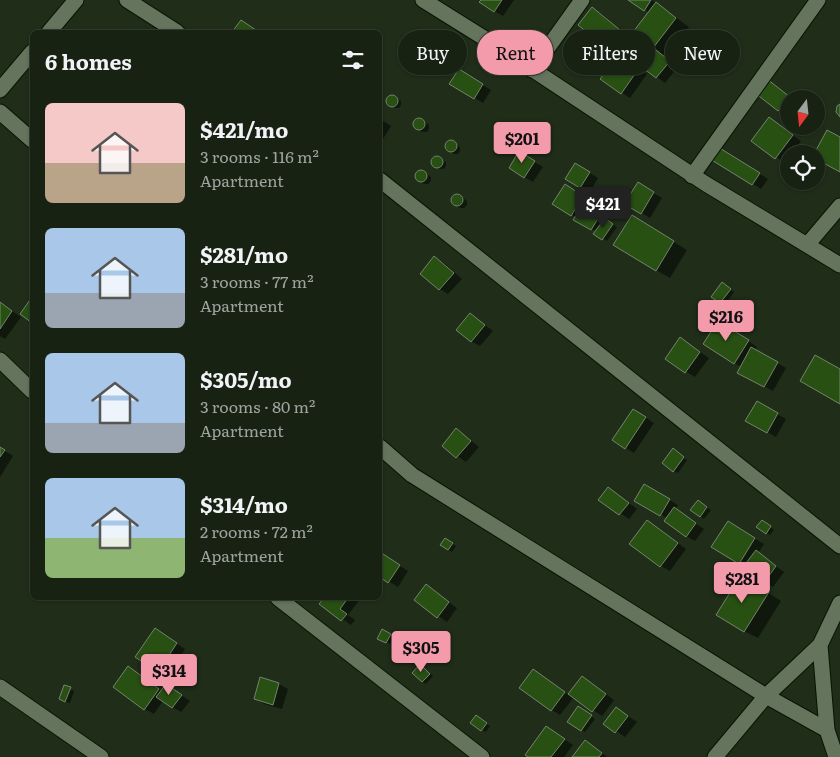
<!DOCTYPE html>
<meta charset="utf-8">
<style>
:root{--surface:#172213;--page:#202a1c;--text:#f1f3f6;--muted:#9ea4a0;--line:#363f33;--accent:#f39aab}
body{margin:0;font-family:Literata,serif;background:var(--page);color:var(--text);height:100vh;display:flex;flex-direction:column;font-size:19px;white-space:nowrap}
*{box-sizing:border-box;margin:0}
p{font-size:16px;color:var(--muted)}
.icon{flex:none;width:28px;height:28px;fill:none;stroke:currentColor;stroke-width:2;stroke-linecap:round;stroke-linejoin:round}
.map{position:relative;flex:1;overflow:hidden}
.side{position:absolute;left:30px;top:30px;width:352px;height:570px;display:flex;flex-direction:column;background:var(--surface);border-radius:8px;box-shadow:0 1px 4px #0004,0 0 0 1px var(--line)}
.side>*{flex:none}
.guide{position:absolute;left:398px;top:30px;width:368px;height:45px;display:flex;gap:10px}
.needle{width:32px;rotate:195deg}
.buttons{position:absolute;left:780px;top:90px;display:grid;gap:10px}
.buttons a{display:grid;place-items:center;width:45px;height:45px;border-radius:50%;background:var(--surface);box-shadow:0 1px 4px #0004,0 0 0 1px var(--line);font-size:25px}
.price{position:absolute;translate:-50% -42px;padding:0 11px;border-radius:5px;background:var(--accent);color:#111;font-size:16px;line-height:32px;filter:drop-shadow(0 1px 2px #0008)}
.price::after{content:'';position:absolute;left:50%;top:30px;width:15px;height:11px;margin-left:-8px;background:inherit;clip-path:polygon(0 0,100% 0,50% 100%)}
.price.on{background:#222;color:#fff}
ul{padding:0;list-style:none}
li{display:flex;align-items:center;gap:15px;height:125px;padding:0 15px}
li span{display:grid;place-items:center;flex:none;width:140px;height:100px;border-radius:8px;color:#555}
li>.icon{margin-inline-start:auto}
span .icon{width:60px;height:60px;fill:#fffc;stroke-width:1}
li b{font-size:21px}
h2{display:flex;justify-content:space-between;align-items:center;height:60px;padding:0 15px;font-size:21px}
.tag{padding:0 18px;border-radius:22px;background:var(--surface);box-shadow:0 1px 4px #0004,0 0 0 1px var(--line);font-size:18px;line-height:45px}
.tag.on{background:var(--accent);color:#111}
.map>svg:first-child{display:block}
.shadow{fill:#0007}
.building{fill:#285013;stroke:#73846d}
.lines{fill:none;stroke-linecap:round;stroke-linejoin:round}
.street-casing{stroke:#081504;stroke-width:17}
.street{stroke:#64745d;stroke-width:15}
</style>
<div class="map">
<svg width="840" height="757" viewBox="0 0 840 757">
<rect width="100%" height="100%" fill="#1f2d19"/>
<path class="shadow" d="M482,0H514L503,16L494,11Z
M631,0H652L689,27L666,57L678,67L665,83L657,77L624,51L620,56L647,74L630,98L622,93L619,55L611,50L593,9L602,14L630,38L650,13Z
M459,71L491,90L483,103L451,84Z
M767,80L793,99H789L787,115L779,110Z
M389,96H393L401,101V105L399,108H395L387,103V99Z
M380,119L391,126L383,139L380,138Z
M417,119H421L429,125V129L427,132H422L415,126V122Z
M769,119L801,141L792,154H789V158L785,163L753,141Z
M448,141H452L460,147V151L458,154H454L446,148V144Z
M727,153L768,179L761,189L753,184Z
M434,157H438L446,162V166L444,169H440L432,164V160Z
M528,158L543,167L533,182L524,177Z
M576,164L598,178L590,192L567,178Z
M419,171H423L431,177V181L428,184H424L416,178V174Z
M638,184L662,198L650,218L626,204Z
M574,190L592,202L591,203L612,215L608,221L617,227L607,241L595,234L597,232L575,219L576,217L553,203Z
M459,195L467,201V205L464,208H460L452,203V199L455,196Z
M646,225L687,250L670,278L656,270Z
M435,258L444,263L462,279L448,294L440,289L421,274Z
M726,286L734,292L725,305L713,297Z
M0,303L21,317L5,339L0,336Z
M471,315L493,331L480,346L471,341Z
M728,327L757,347L755,351L786,368L773,391L748,377L742,367L734,363Z
M681,339L709,358L695,377L666,359Z
M757,403L786,419L776,437L747,420Z
M642,415L654,423L634,453L626,448Z
M457,430L479,447L466,462L443,446Z
M0,448L13,456L0,477Z
M677,452L687,460L678,473L674,471Z
M645,486L678,505L675,510L704,529L695,541L686,536L667,518L636,500Z
M617,494L637,509L629,519L600,500Z
M702,504L711,510L704,519L700,516Z
M728,523L764,544L758,553L784,572L773,587L745,566L713,547Z
M766,524L774,530L770,535L766,533Z
M656,527L686,549L670,571L661,566Z
M445,539L456,546L452,552L441,545Z
M380,553L408,571L398,587L380,576Z
M755,585L781,601L758,638L744,631Z
M426,586L457,608L447,622L416,600Z
M325,598H361L348,615L355,620L351,625L321,604Z
M383,631L394,637L390,644L379,638Z
M164,635L185,649L167,676L158,671Z
M424,668L433,676L426,684L422,681Z
M137,673L162,691L167,685L190,701L181,712L163,701L154,714L145,709Z
M542,676L569,695L583,677L614,700L602,716L574,697L560,715L552,710Z
M261,678L279,684L288,689L282,709L264,704L255,699Z
M65,686L74,691L70,703L64,701Z
M616,708L637,722L625,737L605,723Z
M583,710L595,719L585,732L581,730Z
M480,719L490,726L486,732L482,730Z
M547,727L573,745L564,757H530Z
M585,742L594,747L607,757H573Z"/>
<path class="building" d="M481,0H502L494,12L479,2Z
M628,0H651L644,11Z
M656,2L676,18L640,65L620,49Z
M592,7L625,34L611,52L578,25Z
M241,20L259,32H232Z
M656,50L670,61L656,78L643,68Z
M618,54L639,68L621,94L600,79Z
M459,69L483,84L474,99L449,84Z
M767,79L790,97L778,111L755,93Z
M386 101a6 6 0 1 1 12 0a6 6 0 1 1-12 0Z
M840,104V117L836,112L837,106Z
M769,117L793,135L775,159L751,141Z
M413 124a6 6 0 1 1 12 0a6 6 0 1 1-12 0Z
M827,130L840,137V172L816,159V154H814Z
M445 146a6 6 0 1 1 12 0a6 6 0 1 1-12 0Z
M718,147L760,173L752,185L710,159Z
M519,151L535,161L524,178L509,168Z
M431 162a6 6 0 1 1 12 0a6 6 0 1 1-12 0Z
M575,163L590,172L580,188L565,179Z
M415 176a6 6 0 1 1 12 0a6 6 0 1 1-12 0Z
M638,182L654,192L641,214L624,204Z
M565,184L583,196L571,216L552,204Z
M451 200a6 6 0 1 1 12 0a6 6 0 1 1-12 0Z
M586,199L604,209L591,230L573,220Z
M632,215L674,241L656,271L613,245Z
M605,218L613,224L602,240L593,234Z
M434,256L454,273L439,290L420,274Z
M722,282L731,289L720,303L711,297Z
M32,297V323L20,314Z
M0,302L12,311L0,329Z
M470,313L485,325L471,342L456,330Z
M718,321L749,340L734,364L703,344Z
M680,337L700,352L685,373L665,359Z
M751,347L778,362L764,387L737,373Z
M815,355L840,369V404L800,381Z
M757,401L778,413L767,433L745,421Z
M633,409L646,417L625,449L612,440Z
M456,428L471,441L456,458L442,446Z
M0,447L5,450L0,457Z
M673,448L684,457L673,472L662,463Z
M644,484L670,499L660,516L634,501Z
M608,487L629,503L619,515L598,500Z
M698,500L707,507L700,517L690,510Z
M674,507L696,523L686,537L664,521Z
M647,520L678,543L660,567L629,544Z
M762,520L771,526L766,534L756,527Z
M728,521L755,538L739,564L711,547Z
M445,538L453,543L448,550L440,545Z
M756,550L776,566L764,583L743,567Z
M380,552L400,565L388,583L380,577Z
M741,575L769,592L744,632L716,615Z
M426,584L449,602L437,618L414,600Z
M324,598H348L340,609L347,614L341,621L319,604Z
M155,628L177,643L158,672L135,657Z
M382,629L391,634L386,643L377,639Z
M420,664L430,674L422,682L412,673Z
M128,666L159,689L144,710L113,687Z
M533,669L565,692L551,711L519,688Z
M582,676L606,694L592,712L568,694Z
M260,677L279,683L273,705L254,699Z
M166,684L182,695L172,708L156,697Z
M64,685L71,687L65,702L59,699Z
M578,706L592,715L581,731L567,722Z
M616,707L628,716L615,733L603,724Z
M476,715L487,723L481,731L470,723Z
M546,726L565,739L551,757H528L525,755Z
M585,740L602,753L599,757H572Z"/>
<g class="lines">
<g class="street-casing">
<path id="street" d="M127,0L177,32
M423,0L500,48L706,184L840,265
M49,32L76,0
M532,70L582,0
M0,90L32,52
M0,112L32,140
M692,176L818,0
M380,180L840,546
M807,245L840,206
M0,360L32,391
M380,447L412,475L766,696L827,730
M278,598L482,757
M0,687L101,757
M715,757L766,696L820,645
M836,757L827,730L820,645L840,603"/>
</g>
<use href="#street" class="street"/>
</g>
</svg>
<div class="buttons">
<a><svg class="needle" viewBox="-14 -14 28 28"><path d="M0-13l5 13h-10z" fill="#e53935"/><path d="M0 13l5-13h-10z" fill="#9ea4a0"/></svg></a>
<a><svg class="icon" aria-label="locate" viewBox="0 0 24 24"><circle cx="12" cy="12" r="6"/><path d="M12 2v4M12 18v4M2 12h4M18 12h4"/></svg></a>
</div>
<b class="price" style="left:522px;top:164px">$201</b>
<b class="price on" style="left:603px;top:229px">$421</b>
<b class="price" style="left:726px;top:342px">$216</b>
<b class="price" style="left:742px;top:604px">$281</b>
<b class="price" style="left:421px;top:673px">$305</b>
<b class="price" style="left:169px;top:696px">$314</b>
<div class="guide">
<a class="tag">Buy</a>
<a class="tag on">Rent</a>
<a class="tag">Filters</a>
<a class="tag">New</a>
</div>
<section class="side">
<h2>6 homes<svg class="icon" aria-label="filters" viewBox="0 0 24 24"><path d="M4 7h16M4 17h16"/><circle cx="9" cy="7" r="2"/><circle cx="15" cy="17" r="2"/></svg></h2>
<ul>
<li><span style="background:linear-gradient(#f6c9c9 60%,#b9a48a 0)"><svg class="icon" aria-label="home" viewBox="0 0 24 24"><path d="M3 11l9-7 9 7M6 9v11h12V9"/></svg></span><div><b>$421/mo</b><p>3 rooms · 116 m²</p><p>Apartment</p></div></li>
<li><span style="background:linear-gradient(#a9c7e8 65%,#9aa5b1 0)"><svg class="icon" aria-label="home" viewBox="0 0 24 24"><path d="M3 11l9-7 9 7M6 9v11h12V9"/></svg></span><div><b>$281/mo</b><p>3 rooms · 77 m²</p><p>Apartment</p></div></li>
<li><span style="background:linear-gradient(#a9c7e8 70%,#9aa5b1 0)"><svg class="icon" aria-label="home" viewBox="0 0 24 24"><path d="M3 11l9-7 9 7M6 9v11h12V9"/></svg></span><div><b>$305/mo</b><p>3 rooms · 80 m²</p><p>Apartment</p></div></li>
<li><span style="background:linear-gradient(#a9c7e8 60%,#8fb573 0)"><svg class="icon" aria-label="home" viewBox="0 0 24 24"><path d="M3 11l9-7 9 7M6 9v11h12V9"/></svg></span><div><b>$314/mo</b><p>2 rooms · 72 m²</p><p>Apartment</p></div></li>
</ul>
</section>
</div>
